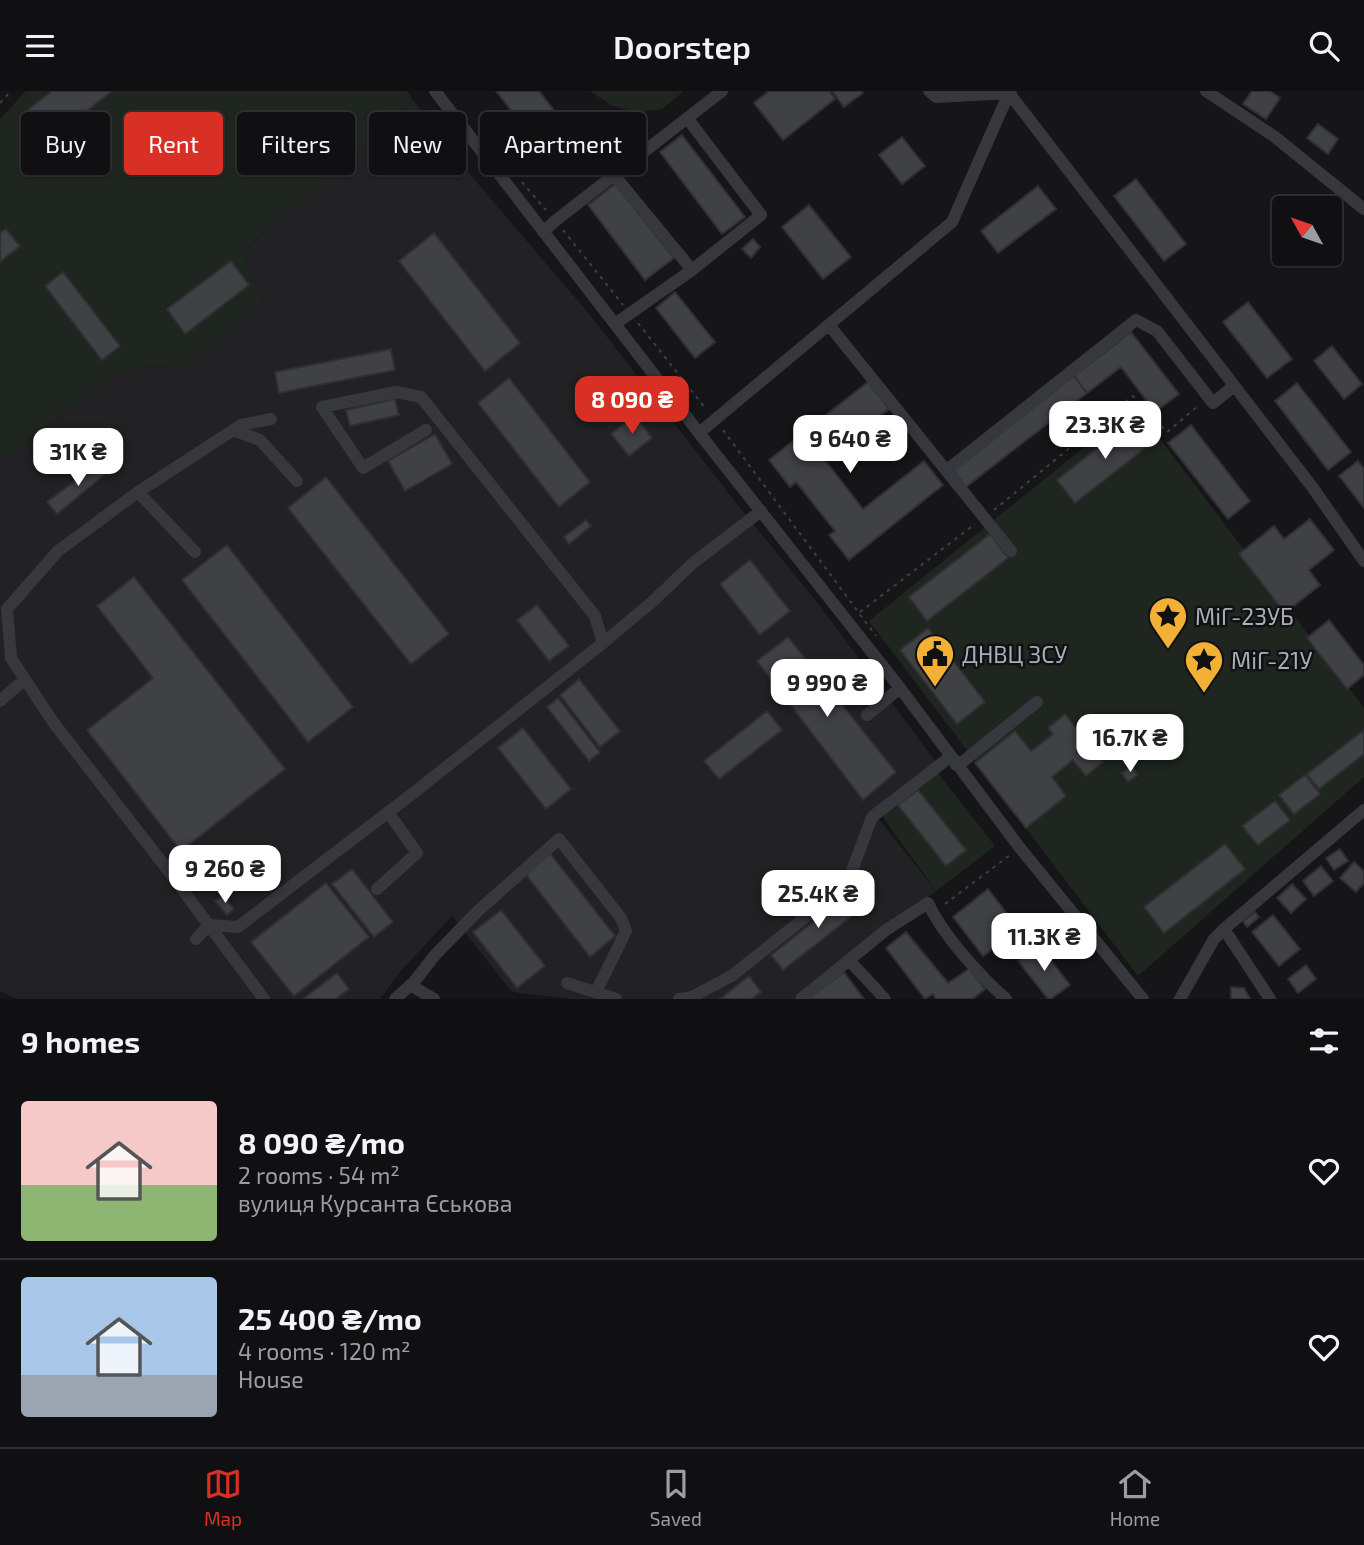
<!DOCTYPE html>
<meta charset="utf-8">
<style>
:root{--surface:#101012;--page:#19191b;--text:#f1f3f6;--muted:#9c9d9f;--line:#303032;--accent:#d93025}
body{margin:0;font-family:"Exo 2",sans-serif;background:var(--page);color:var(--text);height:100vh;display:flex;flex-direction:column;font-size:26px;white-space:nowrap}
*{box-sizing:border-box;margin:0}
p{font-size:23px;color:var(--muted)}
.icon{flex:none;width:38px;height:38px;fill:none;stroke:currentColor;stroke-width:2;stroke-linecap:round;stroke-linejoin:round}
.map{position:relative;height:908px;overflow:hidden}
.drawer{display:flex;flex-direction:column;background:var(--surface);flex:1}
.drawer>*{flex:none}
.guide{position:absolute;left:21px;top:21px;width:700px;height:63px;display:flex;gap:14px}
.needle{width:46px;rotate:310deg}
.controls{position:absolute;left:1272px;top:105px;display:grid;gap:14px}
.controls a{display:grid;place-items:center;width:70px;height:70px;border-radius:7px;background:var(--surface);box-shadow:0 2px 5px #0004,0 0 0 2px var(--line);font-size:35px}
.price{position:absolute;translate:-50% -60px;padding:0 16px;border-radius:14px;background:#fff;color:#222;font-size:23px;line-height:46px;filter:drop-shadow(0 2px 4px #0008)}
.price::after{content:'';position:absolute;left:50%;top:42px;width:21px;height:16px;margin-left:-10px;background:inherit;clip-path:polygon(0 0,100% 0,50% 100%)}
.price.selected{background:var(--accent);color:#fff}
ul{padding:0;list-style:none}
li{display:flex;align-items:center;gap:21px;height:175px;padding:0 21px}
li+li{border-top:2px solid var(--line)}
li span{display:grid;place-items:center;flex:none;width:196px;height:140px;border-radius:7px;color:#555}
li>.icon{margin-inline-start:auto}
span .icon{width:84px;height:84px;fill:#fffc;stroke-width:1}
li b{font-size:30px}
h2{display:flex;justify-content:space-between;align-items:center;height:84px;padding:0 21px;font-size:30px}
.tag{padding:0 24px;border-radius:7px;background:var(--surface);box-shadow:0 2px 5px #0004,0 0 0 2px var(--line);font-size:24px;line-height:63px}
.tag.selected{background:var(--accent);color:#fff}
header{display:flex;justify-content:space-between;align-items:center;height:91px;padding:0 21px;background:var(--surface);font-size:32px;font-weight:600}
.menu{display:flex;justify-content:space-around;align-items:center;height:98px;border-top:2px solid var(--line);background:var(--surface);font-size:19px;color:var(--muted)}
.menu a{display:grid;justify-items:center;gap:4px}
.menu .selected{color:var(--accent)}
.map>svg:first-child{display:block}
.built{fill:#222225}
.green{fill:#1e261f}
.building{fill:#404145;stroke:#303034;stroke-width:2}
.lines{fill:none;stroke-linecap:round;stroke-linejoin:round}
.path{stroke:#3d3f44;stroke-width:2;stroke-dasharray:3.5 5;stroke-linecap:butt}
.minor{stroke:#37383d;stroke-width:12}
.labels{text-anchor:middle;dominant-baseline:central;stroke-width:5;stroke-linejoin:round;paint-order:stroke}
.poi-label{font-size:23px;fill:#a8adb8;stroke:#111113;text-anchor:start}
</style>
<header><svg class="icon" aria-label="menu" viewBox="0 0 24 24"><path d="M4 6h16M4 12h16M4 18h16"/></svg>Doorstep<svg class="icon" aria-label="search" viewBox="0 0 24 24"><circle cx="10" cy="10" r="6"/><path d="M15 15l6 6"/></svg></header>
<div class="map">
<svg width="1364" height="908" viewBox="0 0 1364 908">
<rect width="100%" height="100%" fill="#161618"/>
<path class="built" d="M413,9L473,87L590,224L741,418L820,515L936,671L877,723L870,717L936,800L805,900L793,908H571L512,901L452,825L400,881L380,908H17L0,900V371L118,280L192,271L262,211L242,161L399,20Z"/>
<path class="green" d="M26,0H407L413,9L242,161L262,211L192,271L118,280L0,371V28Z
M590,0H684L662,18L637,21L612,15Z
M1135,315L1364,617V686L1138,885L869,530Z
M938,682L995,755L936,800L882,725Z"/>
<path class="building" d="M52,0H112L47,51L24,22Z
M496,0H539L584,58L558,79Z
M769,0H829L835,8L783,49L754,12Z
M832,0H861L863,2L844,16Z
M1252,0H1270L1280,7L1266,28L1243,13Z
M1318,33L1338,48L1328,63L1307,47Z
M682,44L745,126L722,143L660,61Z
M902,46L925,75L902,93L879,64Z
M1136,88L1186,153L1164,170L1114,105Z
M615,93L674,167L645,189L588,114Z
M1038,95L1056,118L998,162L981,140Z
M809,114L851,166L823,188L782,136Z
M6,138L20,155L0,171V142Z
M434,142L520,252L485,280L399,170Z
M753,148L760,156L751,167L742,158Z
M231,170L249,194L185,243L167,218Z
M63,181L120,255L102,269L45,195Z
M675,201L715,251L695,267L656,217Z
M1248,211L1292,268L1267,287L1223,231Z
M1131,241L1179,303L1155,321L1121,276L1087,302L1074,285Z
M1332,255L1362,293L1344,308L1314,270Z
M391,258L395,279L279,302L275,281Z
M1074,285L1087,302L966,396L953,379Z
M509,287L590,391L559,416L478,312Z
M868,291L889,318L825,369L863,418L924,370L943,394L849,469L829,444L835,440L796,391L790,396L769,369Z
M1297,292L1351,361L1328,379L1275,310Z
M395,308L399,324L350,335L346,319Z
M635,324L652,347L629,365L611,343Z
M1134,328L1153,351L1075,412L1057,389Z
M1191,334L1250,410L1228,428L1168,352Z
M435,343L452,373L405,400L388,370Z
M101,370L109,380L57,423L47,411Z
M1358,370L1364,378V417L1339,385Z
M326,386L449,543L411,573L288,417Z
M1310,428L1334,459L1309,479L1320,494L1285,522L1239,463L1274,435L1284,448Z
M586,429L591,435L569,453L564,446Z
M990,443L1008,467L927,530L909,506Z
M227,454L353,616L308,651L182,489Z
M750,469L790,520L760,544L720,493Z
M134,486L285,678L181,760L87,639L153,587L97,515Z
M537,514L569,555L549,570L517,529Z
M1329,529L1364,574V584L1347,598L1307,547Z
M928,537L985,611L957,633L900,559Z
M788,546L896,681L863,709L757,570Z
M579,588L620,640L600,656L560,604Z
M558,607L600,661L589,670L547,616Z
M767,620L782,639L719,688L704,670Z
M1065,623L1103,671L1086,685L1073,669L1052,686L1066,705L1026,737L975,672L1015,640L1031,660L1053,643L1048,637Z
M523,637L571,698L546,718L498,657Z
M1364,639V663L1319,698L1307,683Z
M1131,675L1138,684L1128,691L1122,682Z
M1305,684L1320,703L1294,723L1279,704Z
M918,699L966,759L946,775L898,714Z
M1275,710L1290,729L1258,754L1242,735Z
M1225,753L1245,778L1164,842L1144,816Z
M1340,758L1348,770L1334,779L1326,767Z
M549,761L615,845L590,866L524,781Z
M1354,771L1364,780V792L1356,801L1340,787Z
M1321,775L1333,790L1314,805L1303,790Z
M352,778L393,831L374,846L332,793Z
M326,792L369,846L294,905L251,851Z
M1292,793L1306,808L1291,822L1277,807Z
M988,798L1019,838L983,865L953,826Z
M854,799L866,814L783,879L771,864Z
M223,805L234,818L227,824L215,810Z
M501,819L545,875L517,897L473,841Z
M1255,821L1259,826L1247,836L1243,830Z
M1273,824L1300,858L1279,875L1252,841Z
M906,841L948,892L969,878L985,898L973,908H936L933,903L925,908L886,857Z
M1039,854L1070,894L1051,908H1048L1018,870Z
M1306,874L1316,888L1298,902L1288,888Z
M844,881L864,908H807Z
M337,882L349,898L336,908H303Z
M749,885L761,901L752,908H720Z
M1231,896L1244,897L1250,908H1231Z"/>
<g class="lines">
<path class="path" d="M0,12L11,0
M522,91L546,119
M563,139L623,214
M638,232L706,318
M723,339L876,545
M994,419L1133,305L1167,341L1198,315
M860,521L975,433
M945,813L1010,764"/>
<path class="minor" d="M435,0L699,342L900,597L1020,757L1143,908
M1011,0L1009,2L1313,397L1364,470
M1206,0L1275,46L1364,118
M614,84L692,179
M543,141L555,130L722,0
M615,233L692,179L761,124L687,27
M829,234L1011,460
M233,339L260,349L297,390
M699,342L952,131L1009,2L936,6L929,0
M947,379L1136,229L1157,240L1213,312L1234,295
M138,401L241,334L271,328
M195,461L138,401L58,460L7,518L11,567L53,631L164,774L264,908
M603,552L652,511L693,472L761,420
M0,610L25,588
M867,624L900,597
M956,674L965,669L1037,611
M377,798L417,762L388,721
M1224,838L1270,908
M196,848L209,834L238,836L412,703L603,552L595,525L421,306L396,301L322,316L363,377L426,339
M849,869L885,908
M567,892L616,908
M410,894L434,908
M395,908L414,891L435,864L478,820L559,748L621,827L626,840L596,901
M679,908L692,906L733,884L847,793L872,726L950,666
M801,908L886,839L928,812C943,844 979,884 1006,908
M1180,908L1214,848L1224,838L1364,719"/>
</g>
<defs>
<g id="sight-pin" transform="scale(2.0125)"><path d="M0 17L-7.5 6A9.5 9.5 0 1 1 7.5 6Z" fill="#f2b134" stroke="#111113"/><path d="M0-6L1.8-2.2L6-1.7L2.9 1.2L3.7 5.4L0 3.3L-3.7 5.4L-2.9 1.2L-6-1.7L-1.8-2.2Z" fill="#111"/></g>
<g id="civic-pin" transform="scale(2.0125)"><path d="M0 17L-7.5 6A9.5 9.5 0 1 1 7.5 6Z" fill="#f2b134" stroke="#111113"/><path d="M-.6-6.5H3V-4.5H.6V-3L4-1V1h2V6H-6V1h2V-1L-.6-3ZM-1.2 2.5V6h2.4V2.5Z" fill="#111"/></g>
</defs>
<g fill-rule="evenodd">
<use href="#sight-pin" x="1168" y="525"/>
<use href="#civic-pin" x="935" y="563"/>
<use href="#sight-pin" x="1204" y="569"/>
</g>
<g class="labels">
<g class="poi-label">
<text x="1195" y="525">МіГ-23УБ</text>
<text x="962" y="563">ДНВЦ ЗСУ</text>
<text x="1231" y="569">МіГ-21У</text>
</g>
</g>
</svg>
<div class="controls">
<a><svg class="needle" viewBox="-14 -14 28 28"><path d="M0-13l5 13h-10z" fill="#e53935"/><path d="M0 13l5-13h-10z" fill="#9c9d9f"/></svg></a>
</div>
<b class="price selected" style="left:632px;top:345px">8 090 ₴</b>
<b class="price" style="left:1105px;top:370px">23.3K ₴</b>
<b class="price" style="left:850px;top:384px">9 640 ₴</b>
<b class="price" style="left:78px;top:397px">31K ₴</b>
<b class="price" style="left:827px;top:628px">9 990 ₴</b>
<b class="price" style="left:1130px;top:683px">16.7K ₴</b>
<b class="price" style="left:225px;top:814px">9 260 ₴</b>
<b class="price" style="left:818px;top:839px">25.4K ₴</b>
<b class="price" style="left:1044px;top:882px">11.3K ₴</b>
<div class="guide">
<a class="tag">Buy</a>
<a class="tag selected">Rent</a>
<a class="tag">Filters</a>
<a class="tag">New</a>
<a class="tag">Apartment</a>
</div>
</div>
<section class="drawer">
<h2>9 homes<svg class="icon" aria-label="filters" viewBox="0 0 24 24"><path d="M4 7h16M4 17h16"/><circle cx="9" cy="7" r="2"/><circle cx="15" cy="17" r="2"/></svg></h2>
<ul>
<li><span style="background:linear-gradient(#f6c9c9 60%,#8fb573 0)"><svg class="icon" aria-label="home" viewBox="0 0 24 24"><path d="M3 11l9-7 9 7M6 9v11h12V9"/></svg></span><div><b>8 090 ₴/mo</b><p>2 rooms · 54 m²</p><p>вулиця Курсанта Єськова</p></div><svg class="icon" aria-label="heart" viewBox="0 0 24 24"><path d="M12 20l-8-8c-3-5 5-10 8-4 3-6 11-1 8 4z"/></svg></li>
<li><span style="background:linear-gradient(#a9c7e8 70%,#9aa5b1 0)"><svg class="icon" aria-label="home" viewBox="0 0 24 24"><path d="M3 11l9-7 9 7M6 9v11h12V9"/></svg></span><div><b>25 400 ₴/mo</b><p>4 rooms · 120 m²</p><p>House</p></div><svg class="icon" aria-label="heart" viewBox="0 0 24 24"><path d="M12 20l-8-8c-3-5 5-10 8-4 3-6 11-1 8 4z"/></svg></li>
</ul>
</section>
<nav class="menu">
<a class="selected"><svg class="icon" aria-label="map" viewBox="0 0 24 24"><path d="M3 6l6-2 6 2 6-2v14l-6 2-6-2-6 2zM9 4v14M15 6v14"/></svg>Map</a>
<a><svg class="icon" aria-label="saved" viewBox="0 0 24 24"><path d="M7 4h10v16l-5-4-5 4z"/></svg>Saved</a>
<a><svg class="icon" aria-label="home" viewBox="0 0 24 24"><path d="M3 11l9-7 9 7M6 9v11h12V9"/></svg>Home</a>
</nav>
